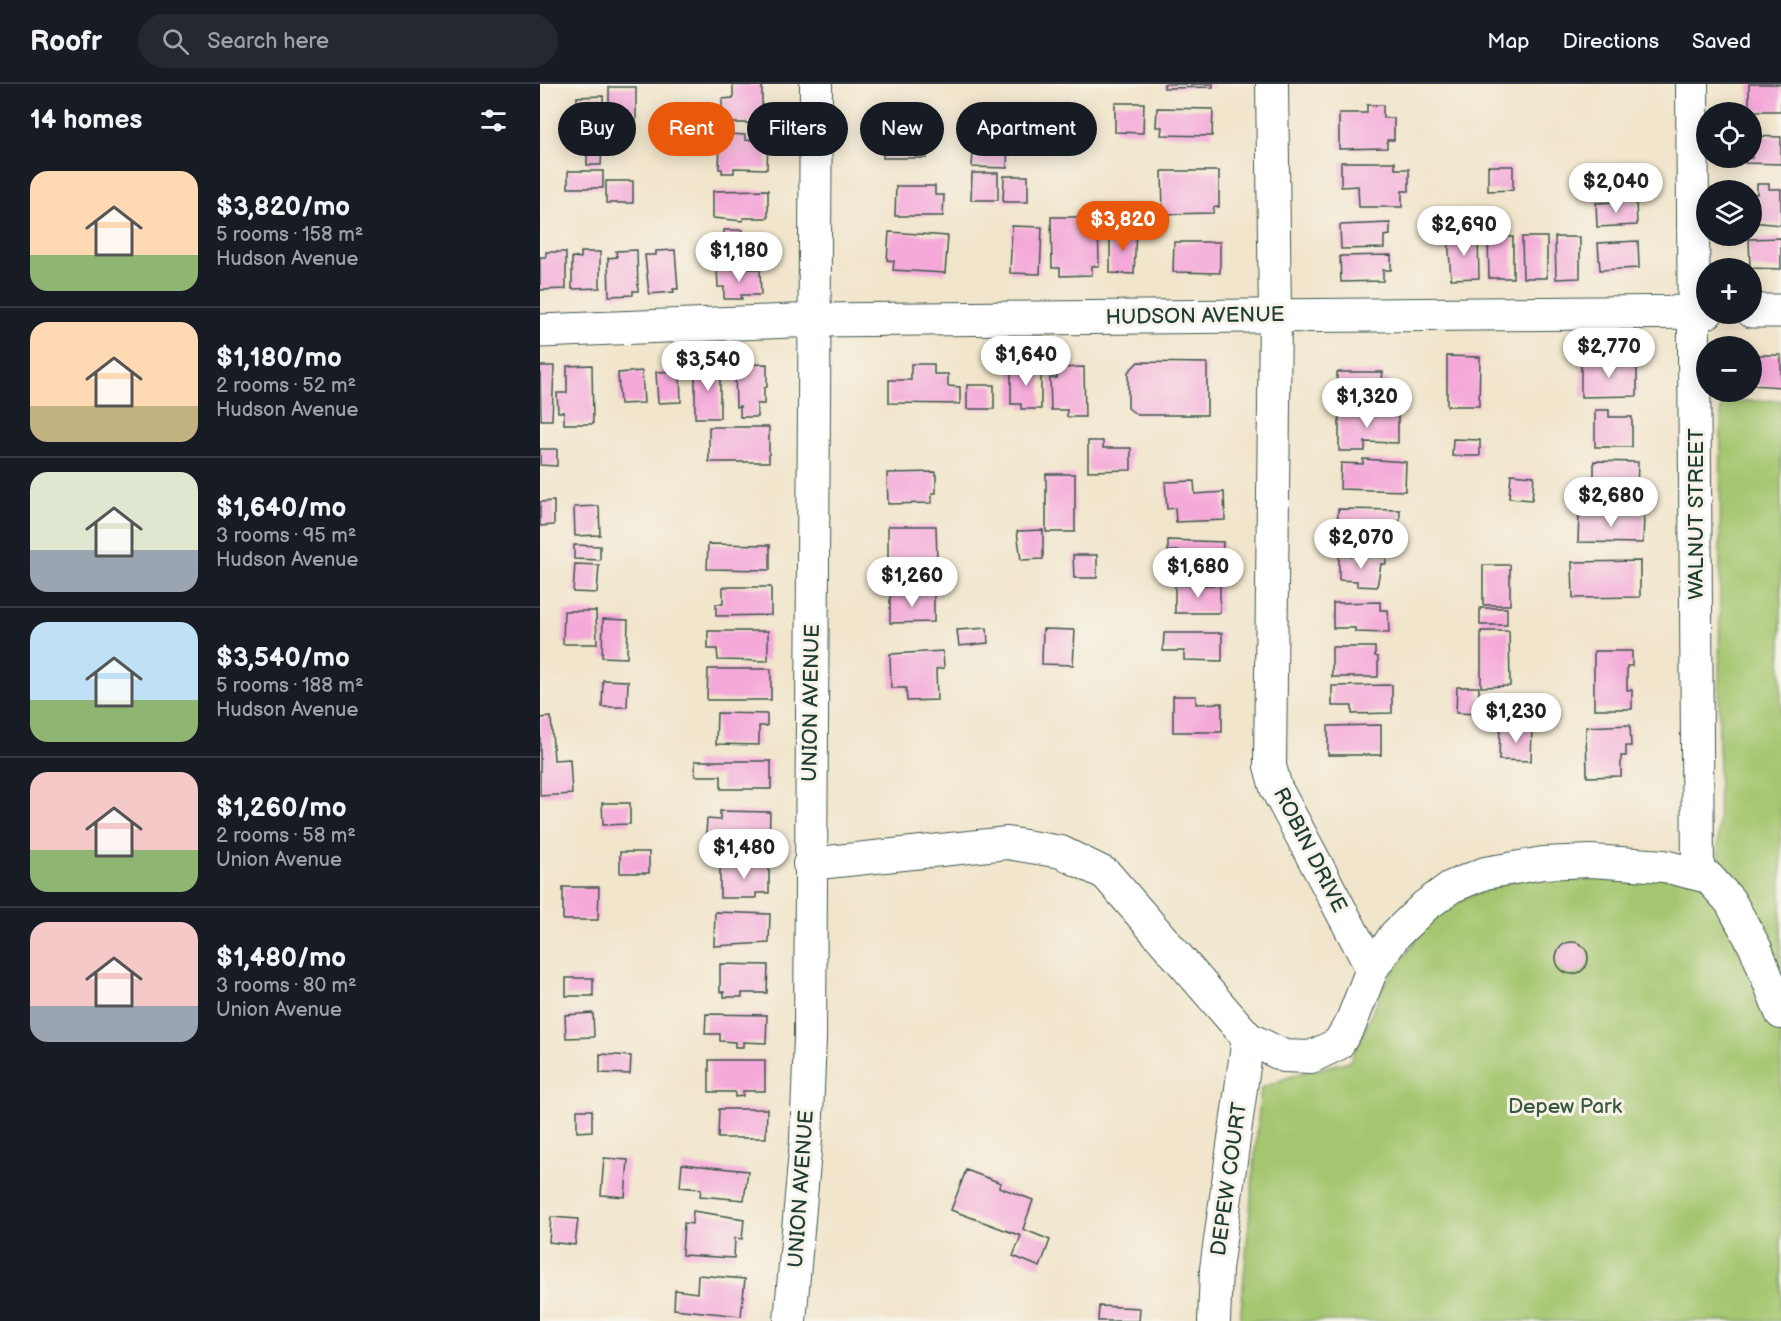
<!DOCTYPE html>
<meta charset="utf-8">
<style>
:root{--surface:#171b24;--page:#242831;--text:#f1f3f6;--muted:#9ea1a6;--line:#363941;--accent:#ea580c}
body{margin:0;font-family:"Balsamiq Sans",sans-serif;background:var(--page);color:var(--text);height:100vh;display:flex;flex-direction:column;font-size:22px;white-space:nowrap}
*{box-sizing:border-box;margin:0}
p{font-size:20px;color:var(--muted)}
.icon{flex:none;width:33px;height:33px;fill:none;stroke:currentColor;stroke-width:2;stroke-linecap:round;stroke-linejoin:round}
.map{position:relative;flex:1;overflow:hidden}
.side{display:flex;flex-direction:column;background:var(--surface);width:540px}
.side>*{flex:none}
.hud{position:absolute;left:18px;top:18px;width:570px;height:54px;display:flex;gap:12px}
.buttons{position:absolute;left:1156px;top:18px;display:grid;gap:12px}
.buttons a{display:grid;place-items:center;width:66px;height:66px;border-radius:50%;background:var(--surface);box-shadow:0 3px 15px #0003;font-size:30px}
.price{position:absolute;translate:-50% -51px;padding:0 14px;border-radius:21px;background:#fff;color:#222;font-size:20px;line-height:39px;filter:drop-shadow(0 2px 3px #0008)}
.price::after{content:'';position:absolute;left:50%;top:36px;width:18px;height:14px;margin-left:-9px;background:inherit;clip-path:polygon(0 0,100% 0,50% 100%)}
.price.active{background:var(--accent);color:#fff}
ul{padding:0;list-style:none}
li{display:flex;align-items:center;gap:18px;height:150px;padding:0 30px}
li+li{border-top:2px solid var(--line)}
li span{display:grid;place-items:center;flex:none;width:168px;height:120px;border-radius:18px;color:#555}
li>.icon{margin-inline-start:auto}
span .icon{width:72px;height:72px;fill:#fffc;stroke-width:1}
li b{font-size:26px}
h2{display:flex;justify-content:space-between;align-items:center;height:72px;padding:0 30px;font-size:26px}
.tag{padding:0 21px;border-radius:27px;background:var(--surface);box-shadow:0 3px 15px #0003;font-size:21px;line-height:54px}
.tag.active{background:var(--accent);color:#fff}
header{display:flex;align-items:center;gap:36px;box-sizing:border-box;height:84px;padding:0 30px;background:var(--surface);border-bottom:2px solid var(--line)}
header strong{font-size:28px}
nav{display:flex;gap:33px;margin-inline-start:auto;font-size:21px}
.search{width:420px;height:54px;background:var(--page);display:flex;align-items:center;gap:15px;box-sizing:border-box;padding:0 21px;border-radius:33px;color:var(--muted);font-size:22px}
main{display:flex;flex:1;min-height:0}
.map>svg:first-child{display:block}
.green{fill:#a5c66f;stroke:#628252;stroke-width:1.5}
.building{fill:#f4a9d9}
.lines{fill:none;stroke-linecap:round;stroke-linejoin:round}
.street-casing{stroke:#3e564b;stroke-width:34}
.secondary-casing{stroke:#3e564b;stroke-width:35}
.street{stroke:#fff;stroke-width:32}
.secondary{stroke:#fff;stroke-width:33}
.labels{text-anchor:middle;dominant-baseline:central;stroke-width:6;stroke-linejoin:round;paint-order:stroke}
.street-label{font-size:21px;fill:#1f3d34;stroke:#f7f3e8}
.park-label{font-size:21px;fill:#3a5840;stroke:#f7f3e8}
</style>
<header>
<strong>Roofr</strong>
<div class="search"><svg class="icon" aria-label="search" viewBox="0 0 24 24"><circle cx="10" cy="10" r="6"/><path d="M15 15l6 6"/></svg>Search here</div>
<nav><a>Map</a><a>Directions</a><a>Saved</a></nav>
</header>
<main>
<section class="side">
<h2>14 homes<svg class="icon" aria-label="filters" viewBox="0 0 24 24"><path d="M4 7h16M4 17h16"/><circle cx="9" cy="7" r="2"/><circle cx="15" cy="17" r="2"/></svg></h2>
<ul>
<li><span style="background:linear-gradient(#ffd9b3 70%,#8fb573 0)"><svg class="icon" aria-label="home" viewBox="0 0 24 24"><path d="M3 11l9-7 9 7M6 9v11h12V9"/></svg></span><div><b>$3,820/mo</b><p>5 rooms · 158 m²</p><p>Hudson Avenue</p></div></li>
<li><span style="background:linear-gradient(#ffd9b3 70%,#c2b280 0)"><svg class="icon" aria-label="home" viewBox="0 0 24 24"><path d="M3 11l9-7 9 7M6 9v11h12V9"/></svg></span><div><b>$1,180/mo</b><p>2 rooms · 52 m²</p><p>Hudson Avenue</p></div></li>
<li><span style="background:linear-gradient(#dfe7d0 65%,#9aa5b1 0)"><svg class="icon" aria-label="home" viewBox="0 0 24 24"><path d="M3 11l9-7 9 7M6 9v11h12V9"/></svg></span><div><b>$1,640/mo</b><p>3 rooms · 95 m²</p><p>Hudson Avenue</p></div></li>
<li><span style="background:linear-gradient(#bfe0f5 65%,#8fb573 0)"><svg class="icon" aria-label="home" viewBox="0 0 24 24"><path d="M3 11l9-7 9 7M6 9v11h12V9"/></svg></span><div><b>$3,540/mo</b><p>5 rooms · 188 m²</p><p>Hudson Avenue</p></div></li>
<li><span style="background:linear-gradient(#f6c9c9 65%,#8fb573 0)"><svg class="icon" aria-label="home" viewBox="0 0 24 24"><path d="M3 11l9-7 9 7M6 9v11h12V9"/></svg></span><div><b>$1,260/mo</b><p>2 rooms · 58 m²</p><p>Union Avenue</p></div></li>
<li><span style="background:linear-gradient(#f6c9c9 70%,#9aa5b1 0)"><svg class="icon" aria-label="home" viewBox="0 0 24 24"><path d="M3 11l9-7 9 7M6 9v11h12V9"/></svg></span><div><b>$1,480/mo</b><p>3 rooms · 80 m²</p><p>Union Avenue</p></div></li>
</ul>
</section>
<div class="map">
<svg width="1241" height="1237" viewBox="0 0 1241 1237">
<rect width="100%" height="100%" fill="#f7f3e8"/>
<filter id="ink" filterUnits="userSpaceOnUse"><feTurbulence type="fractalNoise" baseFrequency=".0167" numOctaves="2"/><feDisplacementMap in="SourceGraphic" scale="12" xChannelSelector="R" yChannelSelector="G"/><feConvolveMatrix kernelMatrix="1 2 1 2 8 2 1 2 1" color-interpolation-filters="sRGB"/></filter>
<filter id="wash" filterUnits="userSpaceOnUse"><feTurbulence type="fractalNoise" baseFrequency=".008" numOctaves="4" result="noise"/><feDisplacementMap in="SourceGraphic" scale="24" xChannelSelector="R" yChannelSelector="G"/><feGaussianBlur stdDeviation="1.35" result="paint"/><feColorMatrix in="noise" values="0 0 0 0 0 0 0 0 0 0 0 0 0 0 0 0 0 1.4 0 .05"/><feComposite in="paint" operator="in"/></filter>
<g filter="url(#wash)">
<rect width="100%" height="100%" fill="#f1e5cb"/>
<path class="green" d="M1241,316V1237H700L721,1004L757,990L810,977L846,898L899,823L981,794L1178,790L1181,318Z"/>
<g id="blocks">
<path class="building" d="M624,0H673V3L624,4Z
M1209,0H1241V27H1209Z
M193,1H222V39H182V15L193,14Z
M69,3H96V43H69Z
M63,12L64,38L37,39V13Z
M575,19H604L603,49L575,48Z
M827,21H843V34H854V56H847V64L799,65V29H827Z
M617,24L673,25L672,52L621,51L622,43H616Z
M357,45H394L393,62H388L387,74H343L344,48H357Z
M188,50L205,51V56L228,57L227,85L194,84V89H182V85H179L180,58H188Z
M434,51L468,53L467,84L432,83Z
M1212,52L1241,53V80L1205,79V74H1212Z
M47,60H62L61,81H47Z
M801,78H855V85H869V107H862V123H819L818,102L801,103Z
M948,82H973V106L948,107Z
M28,87H63V104H28Z
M622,87H679V123H674L673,129L623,130Z
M432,89H458V116H431Z
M464,92H488V118H463Z
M66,97H93V119H66Z
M1217,100H1229V105H1241V141L1212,138V110H1217Z
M356,102H395V111H404L403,132H355Z
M228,106V134H203V137L173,134V107Z
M1096,117L1097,141L1057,143L1056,119Z
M511,133H558L559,182H552V191L520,192V184H512Z
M850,139V151L844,152V164L801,165L800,141Z
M472,142L502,143L500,190L470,189Z
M184,146H203V151L219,152V177L177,175V159H184Z
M570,146L596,147L594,190L570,189Z
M349,148L408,152L405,189L353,186L354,177L347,176Z
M938,152L939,194L911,195L908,153Z
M948,153H973V194H949Z
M982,153H1007V194H983Z
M1015,153H1040V194L1016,195Z
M1241,154V185L1210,184L1209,155Z
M1098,157L1099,184L1060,186L1058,159Z
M634,158H680V189L633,188Z
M97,166L98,207H93V211L69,212L68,174L77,173L76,167Z
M135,166L138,205H133L134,208L109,210L105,171H116V167Z
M6,168H26V205L0,206V173H6Z
M41,168H60V204L32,205V173L41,174Z
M851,171V186H843V197L801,198L800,172Z
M177,185H220L221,211H201L202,215H184V203H178Z
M1212,271H1241V303L1212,301Z
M907,272L940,273L939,322H907Z
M598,278L667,279V331H597L588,324V288Z
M1041,278H1097V312L1041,313Z
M227,280V303L224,304V320H217V333H200V322L196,323L195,281Z
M371,280H394V290H408V302L420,303V320L349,319V296H371Z
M52,281L53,340H24V328H18L17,309H27V282Z
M0,282H14L12,336H1Z
M155,282H180V334H155Z
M471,283H501V325H481V320H471Z
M544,283L545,333H527V326H511L510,294H517V284Z
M102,287L104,319L80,320L78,289Z
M140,287L141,318L118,319L116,288Z
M797,288H843L842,295H848V317L797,316Z
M427,301H454V325H427Z
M1055,326H1069V333H1092V363H1055Z
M799,328H858V359L825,358V367H799Z
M169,343H229V378H169Z
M913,355L940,356V372H912Z
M548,357H563V364H591V386L548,387Z
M0,365H17V382L0,381Z
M823,375L866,378L865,407L800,405L801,379L823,380Z
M1054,377L1098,378L1097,403L1077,402V410H1061V398H1054Z
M396,388V409H392V419L348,420L347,389Z
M506,390H535V448H506Z
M971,390L994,392L992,416L969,414Z
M654,397L655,410L684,408L685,436L636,438L635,424L627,425L625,398Z
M14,417V441L0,442V418Z
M59,422L60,451L35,452L34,423Z
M798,425L860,426L859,453L797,451Z
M1039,430L1104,431L1103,459L1038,458Z
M348,442H396L397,475L348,476Z
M503,446V475L481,476L477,447Z
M628,456L683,458L682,473L672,472V487L639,486L640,467H628Z
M168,460L230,461V486L167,485Z
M34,461L60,462V476L34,475Z
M533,471H557V494H534Z
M799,472L846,473V480H841L837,503L817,502V497L799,496Z
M1100,477V513L1033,514L1032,478Z
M35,480L59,481L57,509L33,508Z
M943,481H970V521H943Z
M635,501H680V529H635Z
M183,503H231V531L176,532V520H183Z
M350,510H394V538L350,539Z
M840,518V526H848L849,549L815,548V544H793V519Z
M940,524H967V541H940Z
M24,527H56L57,560H23Z
M63,535L88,536L87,574L62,573Z
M447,544L448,559L419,562L417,546Z
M503,545L535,546L533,581L502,580Z
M168,547H228V577L178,576L177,565H168Z
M941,547H969L970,602L941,603Z
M624,549H682V577L644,576V567H623Z
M792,563H835V572L838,573V593H792Z
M403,567L404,584L396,585L397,616L367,617L366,604H351L350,570Z
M1054,567H1092V582H1087V606H1092V625H1054Z
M168,585H231V616H167Z
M63,596L88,597L87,623H62Z
M852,601V629L812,630V622H792V602Z
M917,603H939V630L916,629Z
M633,612H656V620L682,619V648H633Z
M177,629L227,630V642H219V661L176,660Z
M11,633L14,676L30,675L32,710L0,712V634Z
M841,641V671H788V642Z
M1090,641L1091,662H1086V672H1081V692L1047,693L1046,643Z
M960,644L992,645L991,677L959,676Z
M155,677H231V705H181V692H155Z
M62,719H90V740L63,741Z
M180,727L230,728L229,760L182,759V749H166L167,735L180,736Z
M80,768H109V789H80Z
M229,778V809H216V814H180V779Z
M23,803H59L58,836H23Z
M175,828L230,830L229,859L174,862Z
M1016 874a16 16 0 1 1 32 0a16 16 0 1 1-32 0Z
M180,880L228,881L227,909H202V913H184V908H180Z
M26,894H53V912H26Z
M53,929L54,953L26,954L25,931Z
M166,930L227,931L226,959L203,958V963H195V958L180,957V950H165Z
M60,970L91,972L90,990L60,989Z
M169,976H225V1007H203V1012L195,1013V1008H169Z
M179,1025H227L226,1054H178Z
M37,1026H52V1047L37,1048Z
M64,1074L88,1076L85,1113L61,1111Z
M142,1080L208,1087L204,1116L160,1112L161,1105L140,1103Z
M426,1086L461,1099L459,1103L493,1116L483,1145L510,1156L500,1183L473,1172L481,1152L411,1126Z
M153,1127L204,1135L202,1155L195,1154L194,1174L142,1171L144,1139L152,1140Z
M11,1133L38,1135L35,1161L9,1158Z
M158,1191L205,1195L201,1232L134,1225L135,1206L157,1209Z
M559,1222L600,1224L599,1237H558Z"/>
</g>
</g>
<g filter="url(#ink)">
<use href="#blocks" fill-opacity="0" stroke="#3e564b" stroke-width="1.5"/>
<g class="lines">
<g class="street-casing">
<path id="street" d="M732,0L735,231L730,682L736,704L832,885
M1152,0L1158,789
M269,780L467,759L521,768L566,790L708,954L744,972L771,973L798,960L811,939L832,885L855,851L885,822L911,803L945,789L1003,779L1051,777L1124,782L1168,793L1190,817L1216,865L1241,929
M250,1237L266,1056L270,954L276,0
M674,1237L676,1185L708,954"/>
</g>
<g class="secondary-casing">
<path id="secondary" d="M1212,227H1241
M0,247L276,236L1167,228"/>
</g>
<use href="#street" class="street"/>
<use href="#secondary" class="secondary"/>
</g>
</g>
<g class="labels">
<g class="street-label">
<text transform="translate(655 232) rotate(-1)">HUDSON AVENUE</text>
<text transform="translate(1156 430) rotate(-90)">WALNUT STREET</text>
<text transform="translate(271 619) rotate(-89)">UNION AVENUE</text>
<text transform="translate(770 766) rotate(63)">ROBIN DRIVE</text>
<text transform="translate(689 1095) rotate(-82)">DEPEW COURT</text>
<text transform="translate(261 1105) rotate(-86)">UNION AVENUE</text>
</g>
<g class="park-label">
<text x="1025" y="1022">Depew Park</text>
</g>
</g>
</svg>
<div class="buttons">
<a><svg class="icon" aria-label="locate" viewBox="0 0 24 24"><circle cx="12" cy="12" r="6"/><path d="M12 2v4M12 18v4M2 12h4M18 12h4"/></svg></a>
<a><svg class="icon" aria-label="layers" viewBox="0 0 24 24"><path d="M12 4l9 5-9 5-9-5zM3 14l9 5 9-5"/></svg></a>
<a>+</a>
<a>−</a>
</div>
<b class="price" style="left:1076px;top:130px">$2,040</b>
<b class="price active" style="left:583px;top:168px">$3,820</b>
<b class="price" style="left:924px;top:173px">$2,690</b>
<b class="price" style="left:199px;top:199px">$1,180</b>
<b class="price" style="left:1069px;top:295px">$2,770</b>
<b class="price" style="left:486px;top:303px">$1,640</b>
<b class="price" style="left:168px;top:308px">$3,540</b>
<b class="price" style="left:827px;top:345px">$1,320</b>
<b class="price" style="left:1071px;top:444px">$2,680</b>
<b class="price" style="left:821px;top:486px">$2,070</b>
<b class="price" style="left:658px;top:515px">$1,680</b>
<b class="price" style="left:372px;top:524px">$1,260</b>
<b class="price" style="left:976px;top:660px">$1,230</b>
<b class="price" style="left:204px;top:796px">$1,480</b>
<div class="hud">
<a class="tag">Buy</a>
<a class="tag active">Rent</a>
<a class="tag">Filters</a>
<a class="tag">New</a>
<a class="tag">Apartment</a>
</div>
</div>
</main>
